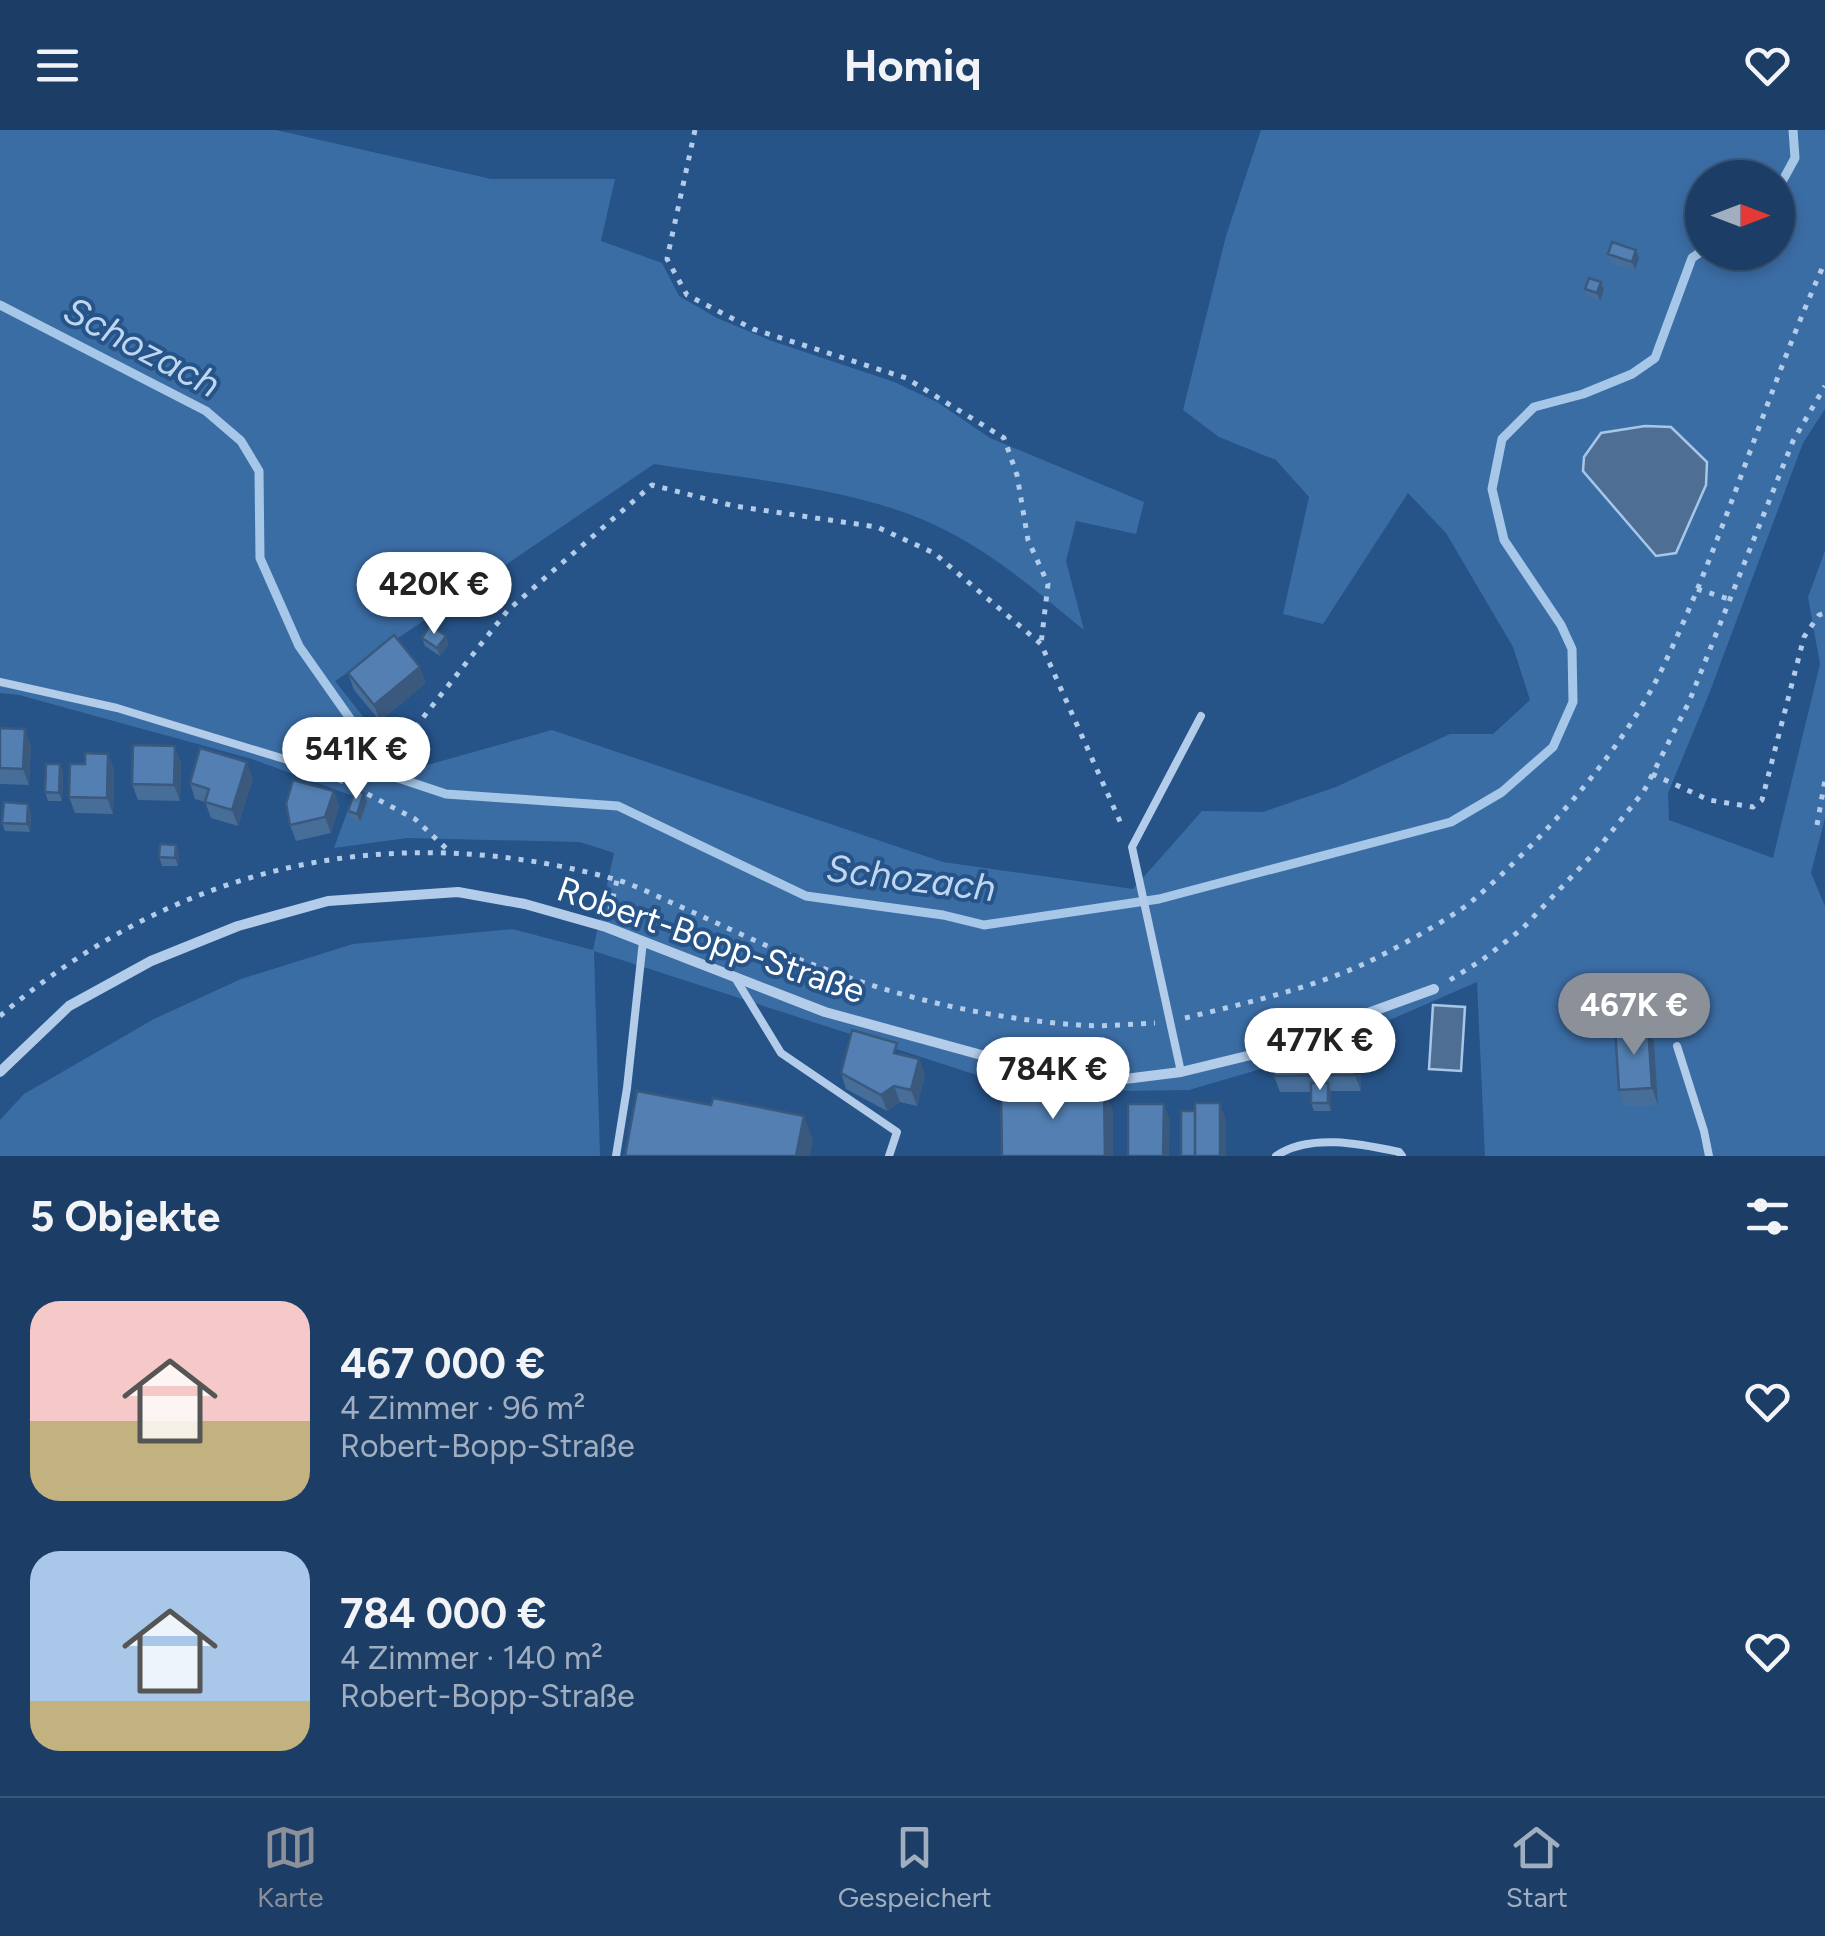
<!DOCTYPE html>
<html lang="de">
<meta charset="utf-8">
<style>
:root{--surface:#1c3e66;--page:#29496f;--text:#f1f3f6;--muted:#a0aebf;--line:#3a577a;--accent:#8c9099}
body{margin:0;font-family:Figtree,sans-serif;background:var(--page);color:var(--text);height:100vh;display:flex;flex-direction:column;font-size:38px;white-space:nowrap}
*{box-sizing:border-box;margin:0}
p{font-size:32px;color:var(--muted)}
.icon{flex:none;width:55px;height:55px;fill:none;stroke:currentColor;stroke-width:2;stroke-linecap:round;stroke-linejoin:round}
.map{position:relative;height:1026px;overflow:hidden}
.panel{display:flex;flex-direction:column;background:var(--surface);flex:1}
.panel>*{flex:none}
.needle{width:65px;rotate:90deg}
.buttons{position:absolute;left:1685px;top:30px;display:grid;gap:20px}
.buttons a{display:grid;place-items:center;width:110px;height:110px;border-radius:50%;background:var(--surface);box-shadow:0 5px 15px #0003,0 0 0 2px var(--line);font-size:50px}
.price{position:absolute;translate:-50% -85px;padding:0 22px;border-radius:35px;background:#fff;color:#222;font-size:32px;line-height:65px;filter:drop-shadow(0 2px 5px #0008)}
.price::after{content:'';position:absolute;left:50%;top:60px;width:30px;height:22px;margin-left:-15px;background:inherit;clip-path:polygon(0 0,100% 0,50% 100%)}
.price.active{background:var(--accent);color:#fff}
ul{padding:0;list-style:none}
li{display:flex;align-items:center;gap:30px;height:250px;padding:0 30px}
li span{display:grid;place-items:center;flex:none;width:280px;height:200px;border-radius:30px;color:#555}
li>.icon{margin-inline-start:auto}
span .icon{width:120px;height:120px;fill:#fffc;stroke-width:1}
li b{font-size:42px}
h2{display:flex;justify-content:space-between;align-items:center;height:120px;padding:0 30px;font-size:42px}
header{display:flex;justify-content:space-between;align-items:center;height:130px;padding:0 30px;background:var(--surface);font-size:45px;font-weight:700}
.menu{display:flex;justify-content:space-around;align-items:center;height:140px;border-top:2px solid var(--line);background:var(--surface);font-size:28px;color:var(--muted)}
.menu a{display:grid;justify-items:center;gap:5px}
.menu .active{color:var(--accent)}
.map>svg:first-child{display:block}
.green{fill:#3b6da5;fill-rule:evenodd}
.water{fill:#4e6e94;stroke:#a7c7e9;stroke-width:2.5}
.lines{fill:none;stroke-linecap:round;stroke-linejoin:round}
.stream{stroke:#a7c7e9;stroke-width:9}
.path{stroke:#b3cce9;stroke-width:5;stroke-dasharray:5 8;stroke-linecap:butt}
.lane{stroke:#b3cce9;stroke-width:8}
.street{stroke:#b3cce9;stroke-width:10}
.wall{fill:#476d99}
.shaded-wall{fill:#3a597d}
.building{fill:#537fb2;stroke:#3a597d;stroke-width:2.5}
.labels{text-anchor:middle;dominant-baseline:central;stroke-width:8;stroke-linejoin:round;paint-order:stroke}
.street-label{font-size:35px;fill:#fff;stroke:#265388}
.water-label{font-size:38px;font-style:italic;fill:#bed6f0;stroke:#265388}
</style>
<header><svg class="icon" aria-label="menu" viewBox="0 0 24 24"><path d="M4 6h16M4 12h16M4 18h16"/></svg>Homiq<svg class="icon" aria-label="heart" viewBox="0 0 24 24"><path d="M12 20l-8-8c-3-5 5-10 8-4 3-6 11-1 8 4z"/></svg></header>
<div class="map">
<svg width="1825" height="1026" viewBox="0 0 1825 1026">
<rect width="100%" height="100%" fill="#265388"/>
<path class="green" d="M0,0H276L491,49H615L601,111L662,133L679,166L717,188L772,211L894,252L937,272L990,308L1144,372L1136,404L1076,391L1066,431L1084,500C1040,464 998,427 947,401C866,358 745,349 654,334L335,551L406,641L552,600L943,732L1133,759L1202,681L1263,682L1336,657L1450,604H1493L1530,570L1513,517L1446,403L1408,363L1323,494L1283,484L1309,367L1276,330L1219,307L1183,280L1226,106L1261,0H1825V279L1803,313L1709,564L1668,663L1669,690L1773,728L1820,534L1808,467L1825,421V688L1811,743L1825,776V1026H1485L1477,852L1353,906L1254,941L1189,960L1114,961L989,949L594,821L600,1026H0V990L24,964L154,889L241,849L353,814L512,799L593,820L614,723L580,712L407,708L334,718L353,666L252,629L19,565L0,563ZM1702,48H1778V122H1702Z"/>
<path class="water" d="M1645,296L1671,297L1707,332L1706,355L1676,423L1656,426L1583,341L1584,327L1601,303Z
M1433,875L1465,877L1461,941L1429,939Z"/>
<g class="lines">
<path class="stream" d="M1778,59L1795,28L1793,0
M0,175L206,281L241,311L259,341L260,428L299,516L356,597L398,648L446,664L618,676L806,766L943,785L984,795L1159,769L1451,692L1502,662L1553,617L1573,572L1572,519L1561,495L1504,410L1492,359L1502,309L1534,277L1583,264L1632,244L1655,228L1692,128L1702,121"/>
<path class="path" d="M695,0L667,129L687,165L753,199L906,248L1004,308L1017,345L1028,410L1048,454L1041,514
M1697,459L1732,470
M327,644L356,658L410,604L508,480L652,355L734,376L877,397L934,423L1041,514L1122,696
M1652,644L1709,670L1753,677L1762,670L1804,507L1819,485L1825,483
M356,658L415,689L451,723
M1817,695L1825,650
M610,781L617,750
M1450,850L1482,830L1522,799L1596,721L1644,661L1689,572L1793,311L1825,256
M0,886C178,735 388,687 614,749C633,754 652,764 670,772C720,794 770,819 822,838C904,869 992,889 1079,895C1104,897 1130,894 1155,893
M1185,888C1246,873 1309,859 1366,833C1391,821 1450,789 1471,772C1541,712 1622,622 1662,539C1725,408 1765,265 1825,132"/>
<path class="lane" d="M0,552L117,578L314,638
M734,846L781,923L897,1002L889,1026
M1677,916L1704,1001L1709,1026
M1181,942L1132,717L1201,586
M616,1026L627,958L643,811
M1276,1026C1309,1003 1361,1014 1399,1022L1402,1026"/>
<path class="street" d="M0,942L69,876L151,831L238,796L328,771L458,762L525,774L606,797L825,882L985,926L1117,950L1181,942L1255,924L1434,859"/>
</g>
<path class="wall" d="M1608,124L1639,128L1635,140L1611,133Z
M1585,159L1604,160L1600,171L1588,167Z
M422,508L449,514L440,526L425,516Z
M348,543L426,553L380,591L354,560Z
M0,598L31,615L29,655L0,654Z
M108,624L114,640L113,684L75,683L69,667L85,634Z
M181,632L180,671L138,670L132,654Z
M60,634L63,643L62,671H48L45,662Z
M253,648L238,696L211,688L205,672L195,669L190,653Z
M334,661L339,677L331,703L296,711L290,695Z
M367,672L360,692L351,689L348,681Z
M28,674L31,682L30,702L5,701L2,693Z
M176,715L179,723L178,736H162L159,727Z
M1648,896L1654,912L1658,975L1625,976L1619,960Z
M901,924L919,929L925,945L917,976L900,972L887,981L846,959L841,943Z
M1360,940L1361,961H1331V981H1314L1311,973V962H1280L1274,946Z"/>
<path class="shaded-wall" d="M1636,120L1639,128L1635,140L1632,132Z
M1601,152L1604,160L1600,171L1597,163Z
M446,506L449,514L440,526L437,518Z
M420,537L426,553L380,591L374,575Z
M25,599L31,615L29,655L23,639Z
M175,616L181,632L180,671L174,655Z
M108,624L114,640L113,684L107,668Z
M247,632L253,648L238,696L232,680Z
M60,634L63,643L62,671L59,663Z
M334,661L339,677L331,703L325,687Z
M364,663L367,672L360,692L357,684Z
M28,674L31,682L30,702L27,694Z
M176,715L179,723L178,736L175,728Z
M1648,896L1654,912L1658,975L1652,958Z
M1354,924L1360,940L1361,961L1355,945Z
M919,929L925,945L917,976L911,960Z
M1328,953L1331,961V981L1328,973Z
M894,956L900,972L887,981L881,965Z
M1104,958L1113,981V1026H1105Z
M1220,973L1226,989V1026H1220Z
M1164,974L1170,990L1169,1026H1163Z
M804,986L813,1010L810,1026H796Z"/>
<path class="building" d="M1612,112L1636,120L1632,132L1608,124Z
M1589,148L1601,152L1597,163L1585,159Z
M430,495L446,506L437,518L422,508Z
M394,505L420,537L374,575L348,543Z
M0,598L25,599L23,639L0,638Z
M133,615L175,616L174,655L132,654Z
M200,618L247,632L232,680L205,672L209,659L190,653Z
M85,623L108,624L107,668L69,667L70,634H85Z
M46,634H60L59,663L45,662Z
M293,650L334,661L325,687L290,695L286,674Z
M355,660L364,663L357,684L348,681Z
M4,672L28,674L27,694L2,693Z
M160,714L176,715L175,728L159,727Z
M1648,896L1652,958L1619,960L1615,898Z
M852,900L897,913L894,923L919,929L911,960L894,956L881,965L841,943Z
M1354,924L1355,945L1274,946V925Z
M1311,953H1328V973H1311Z
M1001,958H1104L1105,1026H1002Z
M637,961L711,975L713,968L804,986L796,1026H625Z
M1195,973H1220V1026H1195Z
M1128,974H1164L1163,1026H1128Z
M1181,981H1195V1026H1181Z"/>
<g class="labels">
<g class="street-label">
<text transform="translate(711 810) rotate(19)">Robert-Bopp-Straße</text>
</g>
<g class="water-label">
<text transform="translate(142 217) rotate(28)">Schozach</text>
<text transform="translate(911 748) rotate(7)">Schozach</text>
</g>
</g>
</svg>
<div class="buttons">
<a><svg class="needle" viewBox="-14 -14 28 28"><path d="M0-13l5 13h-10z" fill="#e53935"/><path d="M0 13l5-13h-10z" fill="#a0aebf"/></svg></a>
</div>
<b class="price" style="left:434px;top:507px">420K €</b>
<b class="price" style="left:356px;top:672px">541K €</b>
<b class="price active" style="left:1634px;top:928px">467K €</b>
<b class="price" style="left:1320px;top:963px">477K €</b>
<b class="price" style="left:1053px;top:992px">784K €</b>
</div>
<section class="panel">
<h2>5 Objekte<svg class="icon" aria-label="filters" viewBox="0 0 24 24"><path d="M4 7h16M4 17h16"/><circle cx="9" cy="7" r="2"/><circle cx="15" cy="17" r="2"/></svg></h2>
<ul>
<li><span style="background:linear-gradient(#f6c9c9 60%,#c2b280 0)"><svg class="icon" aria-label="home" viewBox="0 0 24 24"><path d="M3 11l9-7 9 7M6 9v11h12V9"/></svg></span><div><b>467 000 €</b><p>4 Zimmer · 96 m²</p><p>Robert-Bopp-Straße</p></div><svg class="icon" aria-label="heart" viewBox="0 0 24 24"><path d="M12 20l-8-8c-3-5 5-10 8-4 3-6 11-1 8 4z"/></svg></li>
<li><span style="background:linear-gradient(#a9c7e8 75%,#c2b280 0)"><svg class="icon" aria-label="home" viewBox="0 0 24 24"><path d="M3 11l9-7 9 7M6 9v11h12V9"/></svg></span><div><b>784 000 €</b><p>4 Zimmer · 140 m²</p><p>Robert-Bopp-Straße</p></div><svg class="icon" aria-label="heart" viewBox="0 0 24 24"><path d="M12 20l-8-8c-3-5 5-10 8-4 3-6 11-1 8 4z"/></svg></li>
</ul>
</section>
<nav class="menu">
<a class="active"><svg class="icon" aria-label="map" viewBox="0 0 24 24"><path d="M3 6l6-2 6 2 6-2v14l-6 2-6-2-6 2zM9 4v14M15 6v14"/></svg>Karte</a>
<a><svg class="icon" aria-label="saved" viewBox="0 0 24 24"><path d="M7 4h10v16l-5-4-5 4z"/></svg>Gespeichert</a>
<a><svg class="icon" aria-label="home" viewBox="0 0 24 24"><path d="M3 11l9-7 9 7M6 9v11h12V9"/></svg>Start</a>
</nav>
